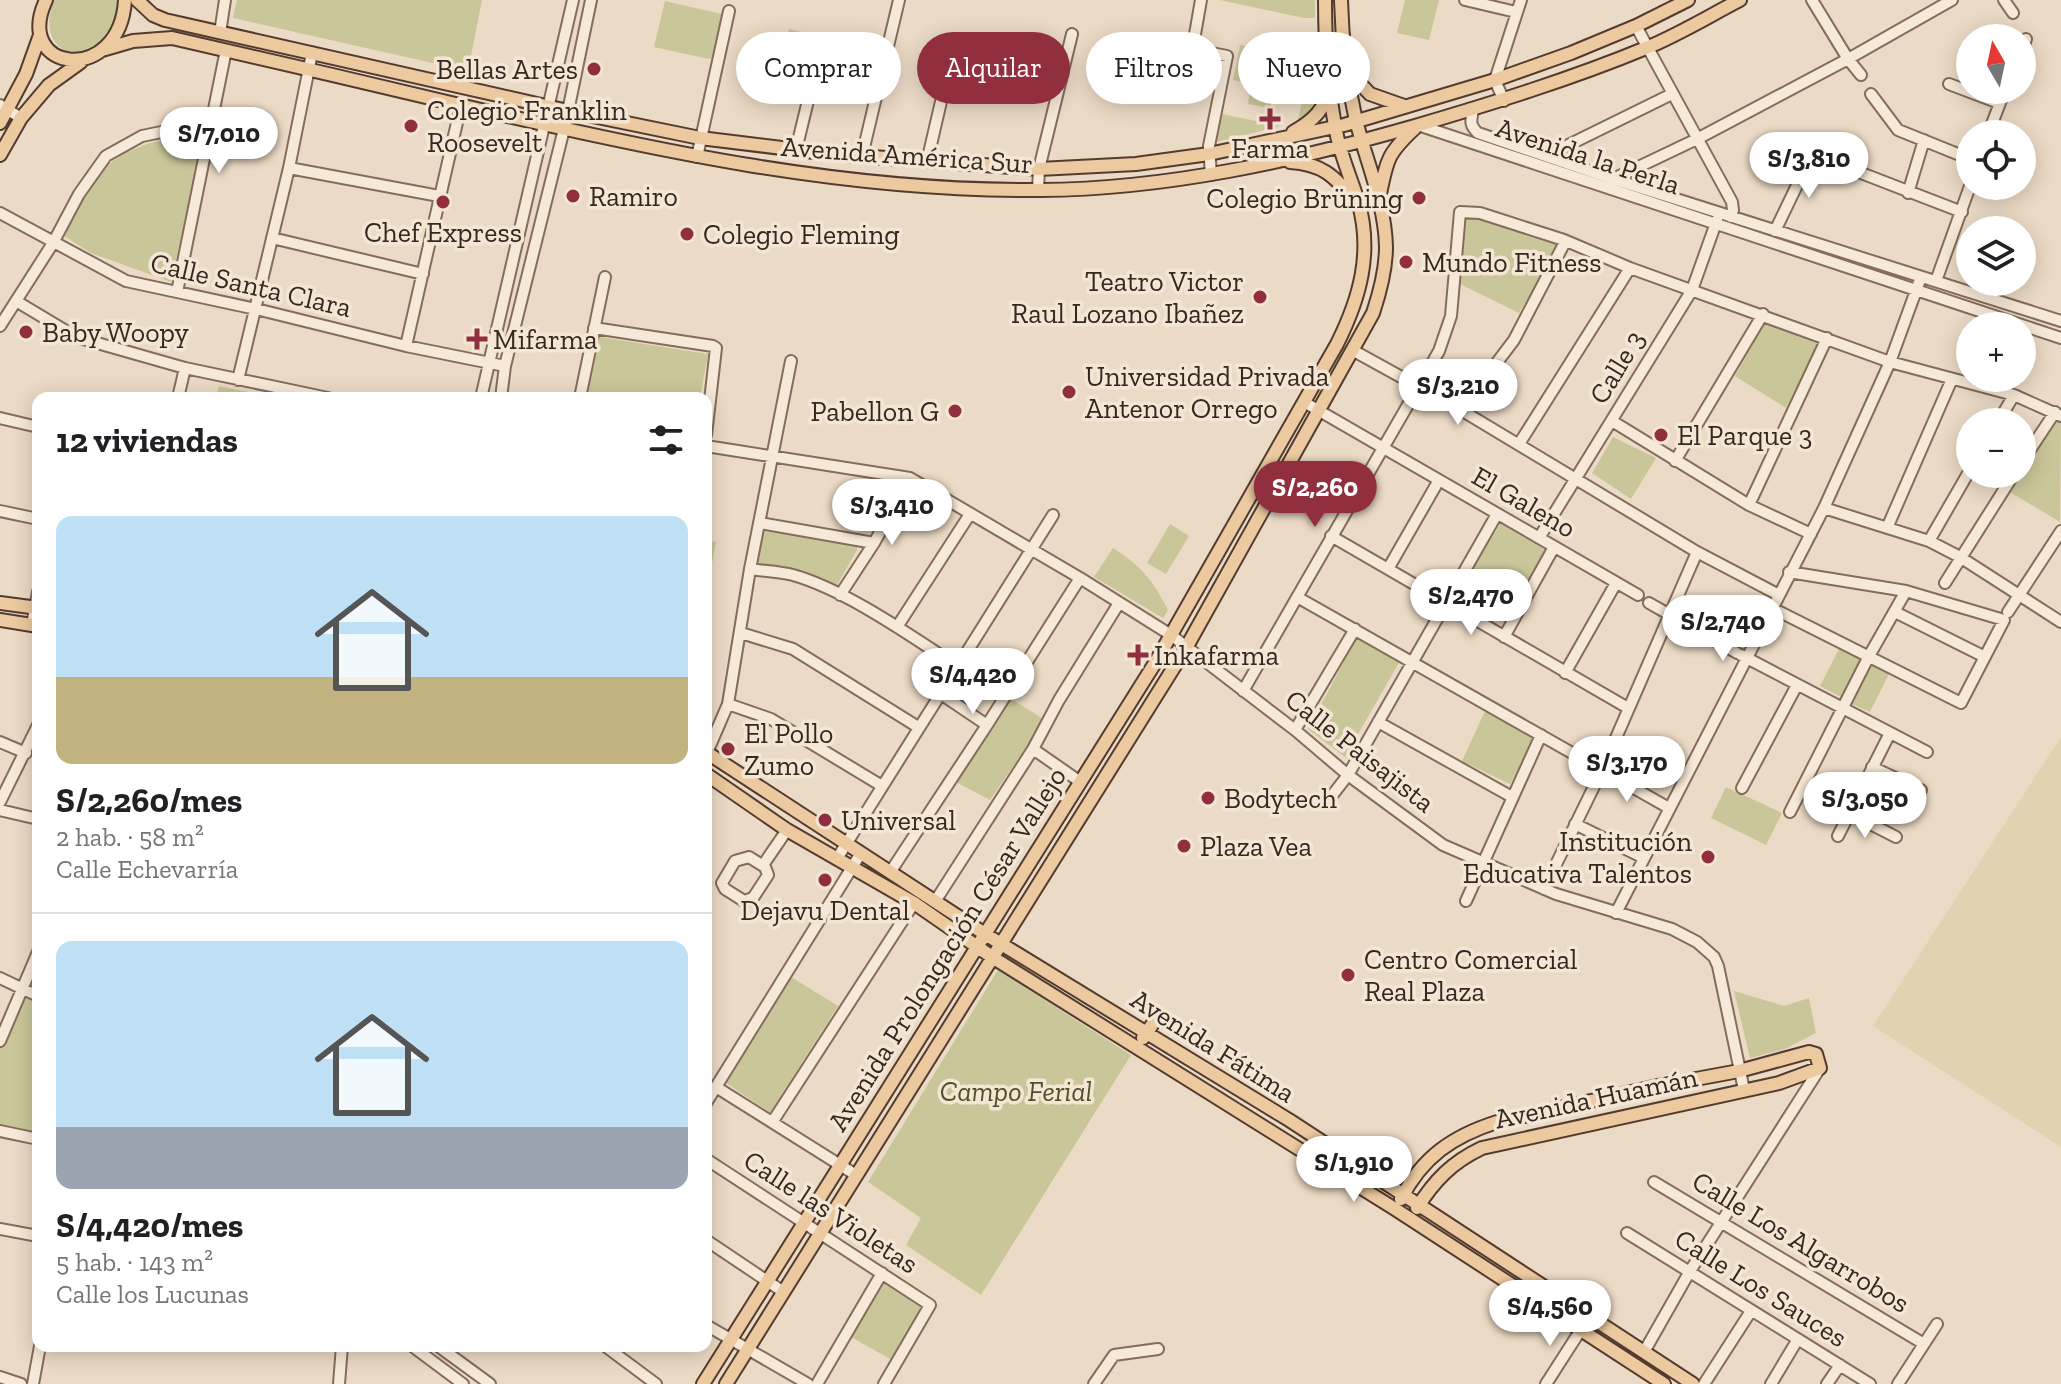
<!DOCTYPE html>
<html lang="es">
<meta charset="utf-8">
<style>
:root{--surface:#fff;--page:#f2f2f2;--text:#202124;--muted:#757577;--line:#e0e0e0;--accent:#912f3e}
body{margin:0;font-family:"Zilla Slab",serif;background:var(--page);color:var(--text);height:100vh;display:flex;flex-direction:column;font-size:30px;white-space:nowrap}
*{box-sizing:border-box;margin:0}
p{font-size:26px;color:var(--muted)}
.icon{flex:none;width:44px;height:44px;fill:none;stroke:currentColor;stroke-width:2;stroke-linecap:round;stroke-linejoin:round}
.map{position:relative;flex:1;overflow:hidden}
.side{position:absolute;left:32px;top:392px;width:680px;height:960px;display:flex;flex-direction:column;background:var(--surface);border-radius:16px;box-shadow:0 4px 20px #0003}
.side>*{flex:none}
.top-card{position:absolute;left:736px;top:32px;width:760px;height:72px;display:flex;gap:16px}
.needle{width:52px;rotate:351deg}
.tools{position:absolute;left:1956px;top:24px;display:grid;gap:16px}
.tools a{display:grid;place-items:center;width:80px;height:80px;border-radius:50%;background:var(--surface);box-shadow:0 4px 20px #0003;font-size:40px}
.price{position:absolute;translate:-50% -68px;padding:0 18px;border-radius:28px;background:#fff;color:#222;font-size:26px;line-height:52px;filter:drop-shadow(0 2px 4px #0008)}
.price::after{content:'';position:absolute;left:50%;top:48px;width:24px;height:18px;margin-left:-12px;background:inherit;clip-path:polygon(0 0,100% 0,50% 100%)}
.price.selected{background:var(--accent);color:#fff}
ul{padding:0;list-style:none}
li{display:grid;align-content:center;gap:16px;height:424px;padding:0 24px}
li+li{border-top:2px solid var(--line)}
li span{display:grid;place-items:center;height:248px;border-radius:16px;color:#555}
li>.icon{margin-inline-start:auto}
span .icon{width:144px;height:144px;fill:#fffc;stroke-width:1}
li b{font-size:34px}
h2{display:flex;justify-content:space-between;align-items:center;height:96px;padding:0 24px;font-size:34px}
.pill{padding:0 28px;border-radius:36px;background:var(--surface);box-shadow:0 4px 20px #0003;font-size:28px;line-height:72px}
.pill.selected{background:var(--accent);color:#fff}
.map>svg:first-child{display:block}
.farmland{fill:#e1d2b2}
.green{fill:#c9c799}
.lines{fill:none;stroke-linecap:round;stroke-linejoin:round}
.minor-casing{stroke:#856c5c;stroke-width:14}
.major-casing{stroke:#533b30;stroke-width:16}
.minor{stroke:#f7e9d7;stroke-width:10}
.major{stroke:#ecc99f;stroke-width:12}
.poi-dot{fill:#912f3e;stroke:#f3e6d4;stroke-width:3}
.labels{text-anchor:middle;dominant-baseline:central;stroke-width:7;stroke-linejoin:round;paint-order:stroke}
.poi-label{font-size:28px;fill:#36271f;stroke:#f3e6d4;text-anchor:start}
.street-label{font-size:28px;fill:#36271f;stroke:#f3e6d4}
.park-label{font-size:28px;font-style:italic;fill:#4d5127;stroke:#f3e6d4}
</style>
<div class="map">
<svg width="2061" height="1384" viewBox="0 0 2061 1384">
<rect width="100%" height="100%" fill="#ebdac5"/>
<path class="farmland" d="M2061,737V1147L1873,1026Z"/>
<path class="green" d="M54,0H122C120,8 119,17 115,24C89,72 33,55 54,0Z
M237,0H482L468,71L233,18Z
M1220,0H1315V18H1304Z
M1405,0H1439L1429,40L1397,33Z
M665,1L726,15L715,56L709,59L654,47Z
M789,29L818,36L809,73L781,68Z
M1272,37L1287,41L1281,69L1265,67L1262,85L1274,87L1270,108L1248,104L1251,84L1233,80L1240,45L1269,51Z
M955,46L997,54L991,81L949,70Z
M1110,47L1154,55L1145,94L1099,84Z
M1306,74L1325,77L1322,95L1304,92Z
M1303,96L1320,100L1315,110L1297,125Z
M1222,114L1281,126L1216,142Z
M169,139H190L202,143L171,282L91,253L64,236C71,222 76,203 85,190C105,160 134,145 169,139Z
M1478,216L1560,243L1519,313L1456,282L1462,221Z
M1765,322L1820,343L1786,408L1735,376Z
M600,337L708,354L700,398H587Z
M219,386L279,398H216Z
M2054,418L2061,422L2060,522L2008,491L2019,474H2022V469Z
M1613,437L1656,458L1631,499L1592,473Z
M1501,523L1545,550L1509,625L1456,596Z
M1170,524L1189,536L1166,574L1147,563Z
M764,531L852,544L857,546V550L836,587H830L800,571L757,564Z
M709,541L716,542L706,595V555Z
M1113,548C1141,566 1153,580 1168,610L1163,618L1094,577Z
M1357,637L1400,661L1345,757L1308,729Z
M1840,647L1863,659L1843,698L1820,686Z
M1871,663L1890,672L1870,712L1850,703Z
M1008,697L1045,720L990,800L954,781Z
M1485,711L1535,738L1510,784L1462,761Z
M1726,787L1782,813L1766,845L1711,818Z
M998,970L1131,1055L981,1295L906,1245L921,1218L868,1182Z
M788,975L838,1006L770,1113L722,1080Z
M1734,991L1784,1006L1809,998L1816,1033L1785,1049L1750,1058Z
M23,995L38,1002V1135L0,1127V1049Z
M883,1282L922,1306L892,1360L851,1337Z"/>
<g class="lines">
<g class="minor-casing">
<path id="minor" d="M1201,0L1194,40L1196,50L1227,56L1209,146L1211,175
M1465,0L1516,12
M1812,0L1848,59L1861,75
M2004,0L2013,13
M1636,26L1732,202L1733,210L1731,217
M220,33L225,0
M2022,50L2026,39
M1949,84L1999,103
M1871,94L1898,130L1970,159
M1504,101L1495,80L1521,0
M0,105L21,118
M1473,110C1471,120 1469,125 1478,133L1613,179L2061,321
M1418,125L2061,338
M1988,134L2005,90
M796,150L812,84
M862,156L899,0
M1546,156L1672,94
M697,157L729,11
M927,162L946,80
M289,168L439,196
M1611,180L1697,139L1848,59L1952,0
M1038,190L1039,169L1072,34
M1908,193L1924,140
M0,213L126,281L256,309L406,346L505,366
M1775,231L1812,154L1962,212
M272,238L423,274
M1936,281L1970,186
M177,292L226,50
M16,301L76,337L185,368L328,398
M0,326L53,243L79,194L106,156L142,136L176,129L210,135
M594,328L713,346L716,348L706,435
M406,346L461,105
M1354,351L1461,410L1697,552L1779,595
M238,380L289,168L312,53
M178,398L185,368
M481,398L573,0
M501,398L505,366L566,121L591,0
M580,398L605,277
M1304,402L1638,595
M1461,410L1514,340L1565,242
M0,418L38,427
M1612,421L1749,505L1811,534
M1998,422L2014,395
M1519,444L1630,268
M706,446L910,478L1080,578L1171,635L1295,730L1348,775L1443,845L1556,894L1672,929L1697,942L1714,957L1718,966L1744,1090
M1675,461L1763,314
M2022,462L2055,412
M1749,505L1827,338
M1824,508L1929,541L1960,557L2061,622
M0,511L38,519
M760,523L874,543
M1887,528L1952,379
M1331,536L1628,708
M1539,538L1692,290L1717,220
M1929,541L1970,470
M750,569C764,571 780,572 793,575C846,590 911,636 957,666
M1388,569L1439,480
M1945,583L2014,474
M840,595L874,543L910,478
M1297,597L1669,808
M1649,603L1737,653
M1772,608L1961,703L2004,620L1906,591L1789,572
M1895,612L1985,657
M2008,612L2061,531
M32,625L38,592
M897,627L970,514
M741,633L793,649L918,727
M1504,637L1554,547
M1741,655L1927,752
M1565,673L1616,583
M1243,691L1439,351L1451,316L1460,212L1480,213L1564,240L1630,268L1890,362L2014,395L2061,416
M941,694L987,725
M728,704L771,719L882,786
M1378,722L1512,797
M1295,730L1355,629
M0,742L26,753
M1033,749L1079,781
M706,755L728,704L750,569L791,361
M1872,767L1921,790
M1742,788L1797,685
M0,802L38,725
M1327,802L1348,775L1497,514
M0,810L38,819
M1790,812L1869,656L1906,591
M1849,813L1896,837
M1575,824L1644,858
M1838,836L1890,733
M749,857L765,867L768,875L753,898L744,901L725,889L722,883L735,861Z
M838,857L1053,515
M763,865L787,830
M891,871L987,725L1080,578
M1544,889L1602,770L1697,552
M936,900L1033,749L1059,700L1119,603
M1466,901L1541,735
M1616,913L1824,508L1890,362L1921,277
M0,978L38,996
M0,1041L38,952
M716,1087L856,1175
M706,1103L861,853
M773,1121L914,903
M0,1131L38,1139
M706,1159L930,1305L884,1384
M1654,1182L1924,1344
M0,1229L38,1236
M1627,1233L1870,1384
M706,1240L782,1291
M706,1325L808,1384
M412,1346L463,1384
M438,1346L490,1384
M605,1346L656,1384
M1644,1352L1690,1271L1820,1068
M0,1377L21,1384
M33,1384L40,1346
M339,1384L342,1346
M817,1384L882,1273
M1094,1384L1114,1355L1158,1349
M1546,1384L1589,1317
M1704,1384L1751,1311
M1771,1384L1798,1339
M1827,1384L1840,1365
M1898,1384L1937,1324"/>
</g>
<g class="major-casing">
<path id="major" d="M46,0C12,73 120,86 125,0
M137,0L153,15L165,20L568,111L700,138L831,154L1039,169L1136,164L1209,154L1344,125L1495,80L1571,53L1636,26L1688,0
M102,50L133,41L172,38C269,60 367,83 464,106C653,150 845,192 1041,190C1168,189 1293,161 1415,126C1493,103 1571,79 1646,48C1678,35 1709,16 1740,0
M1347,70L1370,94L1404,106
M0,123L26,74L40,35
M1293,132C1310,123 1325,111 1328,91
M0,155L21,118L49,85L81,62
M1290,162C1322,164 1333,175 1354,199
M1380,194C1387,159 1388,153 1415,128
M0,603L38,608
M0,620L38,626
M706,752L985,934L1289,1120L1693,1384
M706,774L787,830L914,903L992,957L1395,1209L1664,1384
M1143,1038L1156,1019
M1401,1199C1422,1157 1453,1136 1497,1122L1658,1086L1739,1071L1809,1052L1816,1054L1820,1068L1779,1083L1482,1148C1452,1162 1434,1181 1417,1208
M703,1384L1155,663L1337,344C1360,298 1373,252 1358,201C1351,179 1342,158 1337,136C1328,92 1325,44 1325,0
M726,1384L1186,648L1373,313C1380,292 1386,269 1386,247C1385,201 1365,159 1355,116C1346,77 1342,39 1341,0"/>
</g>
<use href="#minor" class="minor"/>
<use href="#major" class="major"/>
</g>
<g class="poi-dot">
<circle cx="594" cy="69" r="8"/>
<path d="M1266 107h8v8h8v8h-8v8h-8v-8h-8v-8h8z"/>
<circle cx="411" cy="126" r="8"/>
<circle cx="573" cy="196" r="8"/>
<circle cx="1419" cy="198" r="8"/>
<circle cx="443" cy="202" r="8"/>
<circle cx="687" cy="234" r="8"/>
<circle cx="1406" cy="262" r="8"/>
<circle cx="1260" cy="297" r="8"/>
<circle cx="26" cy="332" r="8"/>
<path d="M473 327h8v8h8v8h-8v8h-8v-8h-8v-8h8z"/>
<circle cx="1069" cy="392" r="8"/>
<circle cx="955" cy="411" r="8"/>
<circle cx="1661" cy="435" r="8"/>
<path d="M1134 643h8v8h8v8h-8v8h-8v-8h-8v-8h8z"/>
<circle cx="728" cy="749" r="8"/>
<circle cx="1208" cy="798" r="8"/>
<circle cx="825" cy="820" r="8"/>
<circle cx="1184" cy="846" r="8"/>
<circle cx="1708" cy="857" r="8"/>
<circle cx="825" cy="880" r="8"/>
<circle cx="1348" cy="975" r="8"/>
</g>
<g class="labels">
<g class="poi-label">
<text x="578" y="69" text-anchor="end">Bellas Artes</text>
<text x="427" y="110">Colegio Franklin<tspan x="427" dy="32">Roosevelt</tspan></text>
<text x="1270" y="148" text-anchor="middle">Farma</text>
<text x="589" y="196">Ramiro</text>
<text x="1403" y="198" text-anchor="end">Colegio Brüning</text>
<text x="443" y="232" text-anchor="middle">Chef Express</text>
<text x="703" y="234">Colegio Fleming</text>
<text x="1422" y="262">Mundo Fitness</text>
<text x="1244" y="281" text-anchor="end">Teatro Victor<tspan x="1244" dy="32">Raul Lozano Ibañez</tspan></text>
<text x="42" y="332">Baby Woopy</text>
<text x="493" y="339">Mifarma</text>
<text x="1085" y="376">Universidad Privada<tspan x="1085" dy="32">Antenor Orrego</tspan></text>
<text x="939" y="411" text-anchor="end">Pabellon G</text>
<text x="1677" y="435">El Parque 3</text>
<text x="1154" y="655">Inkafarma</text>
<text x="744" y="733">El Pollo<tspan x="744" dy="32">Zumo</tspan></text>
<text x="1224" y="798">Bodytech</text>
<text x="841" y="820">Universal</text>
<text x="1692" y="841" text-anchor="end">Institución<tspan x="1692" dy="32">Educativa Talentos</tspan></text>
<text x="1200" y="846">Plaza Vea</text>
<text x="825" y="910" text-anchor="middle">Dejavu Dental</text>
<text x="1364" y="959">Centro Comercial<tspan x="1364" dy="32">Real Plaza</tspan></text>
</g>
<g class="street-label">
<text transform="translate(907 155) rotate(4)">Avenida América Sur</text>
<text transform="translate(1588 156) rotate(18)">Avenida la Perla</text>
<text transform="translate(251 285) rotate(13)">Calle Santa Clara</text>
<text transform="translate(1617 367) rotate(-59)">Calle 3</text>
<text transform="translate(1524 502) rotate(30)">El Galeno</text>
<text transform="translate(1360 751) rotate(38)">Calle Paisajista</text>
<text transform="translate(947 949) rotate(-58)">Avenida Prolongación César Vallejo</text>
<text transform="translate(1213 1046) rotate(32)">Avenida Fátima</text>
<text transform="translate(1596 1098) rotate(-12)">Avenida Huamán</text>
<text transform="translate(831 1212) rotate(33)">Calle las Violetas</text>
<text transform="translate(1801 1242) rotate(31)">Calle Los Algarrobos</text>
<text transform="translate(1761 1288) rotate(32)">Calle Los Sauces</text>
</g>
<g class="park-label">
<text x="1016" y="1091">Campo Ferial</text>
</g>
</g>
</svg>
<div class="tools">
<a><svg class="needle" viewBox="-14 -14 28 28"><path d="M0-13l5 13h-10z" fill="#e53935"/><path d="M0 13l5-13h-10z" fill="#757577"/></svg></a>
<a><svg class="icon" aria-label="locate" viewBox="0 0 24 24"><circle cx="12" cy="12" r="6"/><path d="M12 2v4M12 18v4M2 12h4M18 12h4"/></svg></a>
<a><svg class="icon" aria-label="layers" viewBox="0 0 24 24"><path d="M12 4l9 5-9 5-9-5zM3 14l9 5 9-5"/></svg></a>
<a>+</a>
<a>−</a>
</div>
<b class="price" style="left:219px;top:175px">S/7,010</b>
<b class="price" style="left:1809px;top:200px">S/3,810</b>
<b class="price" style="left:1458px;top:427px">S/3,210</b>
<b class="price selected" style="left:1315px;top:529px">S/2,260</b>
<b class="price" style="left:892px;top:547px">S/3,410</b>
<b class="price" style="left:1471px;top:637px">S/2,470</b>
<b class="price" style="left:1723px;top:663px">S/2,740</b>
<b class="price" style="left:973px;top:716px">S/4,420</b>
<b class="price" style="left:1627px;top:804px">S/3,170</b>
<b class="price" style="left:1865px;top:840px">S/3,050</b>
<b class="price" style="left:1354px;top:1204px">S/1,910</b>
<b class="price" style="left:1550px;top:1348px">S/4,560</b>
<div class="top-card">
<a class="pill">Comprar</a>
<a class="pill selected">Alquilar</a>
<a class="pill">Filtros</a>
<a class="pill">Nuevo</a>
</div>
<section class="side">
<h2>12 viviendas<svg class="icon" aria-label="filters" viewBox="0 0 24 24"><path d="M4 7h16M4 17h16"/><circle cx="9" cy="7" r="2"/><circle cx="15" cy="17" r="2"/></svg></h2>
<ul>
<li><span style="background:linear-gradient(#bfe0f5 65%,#c2b280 0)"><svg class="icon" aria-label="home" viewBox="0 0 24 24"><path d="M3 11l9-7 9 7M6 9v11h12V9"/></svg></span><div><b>S/2,260/mes</b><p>2 hab. · 58 m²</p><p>Calle Echevarría</p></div></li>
<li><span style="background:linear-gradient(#bfe0f5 75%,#9aa5b1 0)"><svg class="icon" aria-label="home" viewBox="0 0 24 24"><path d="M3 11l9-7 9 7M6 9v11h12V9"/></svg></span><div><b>S/4,420/mes</b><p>5 hab. · 143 m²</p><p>Calle los Lucunas</p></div></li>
</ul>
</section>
</div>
